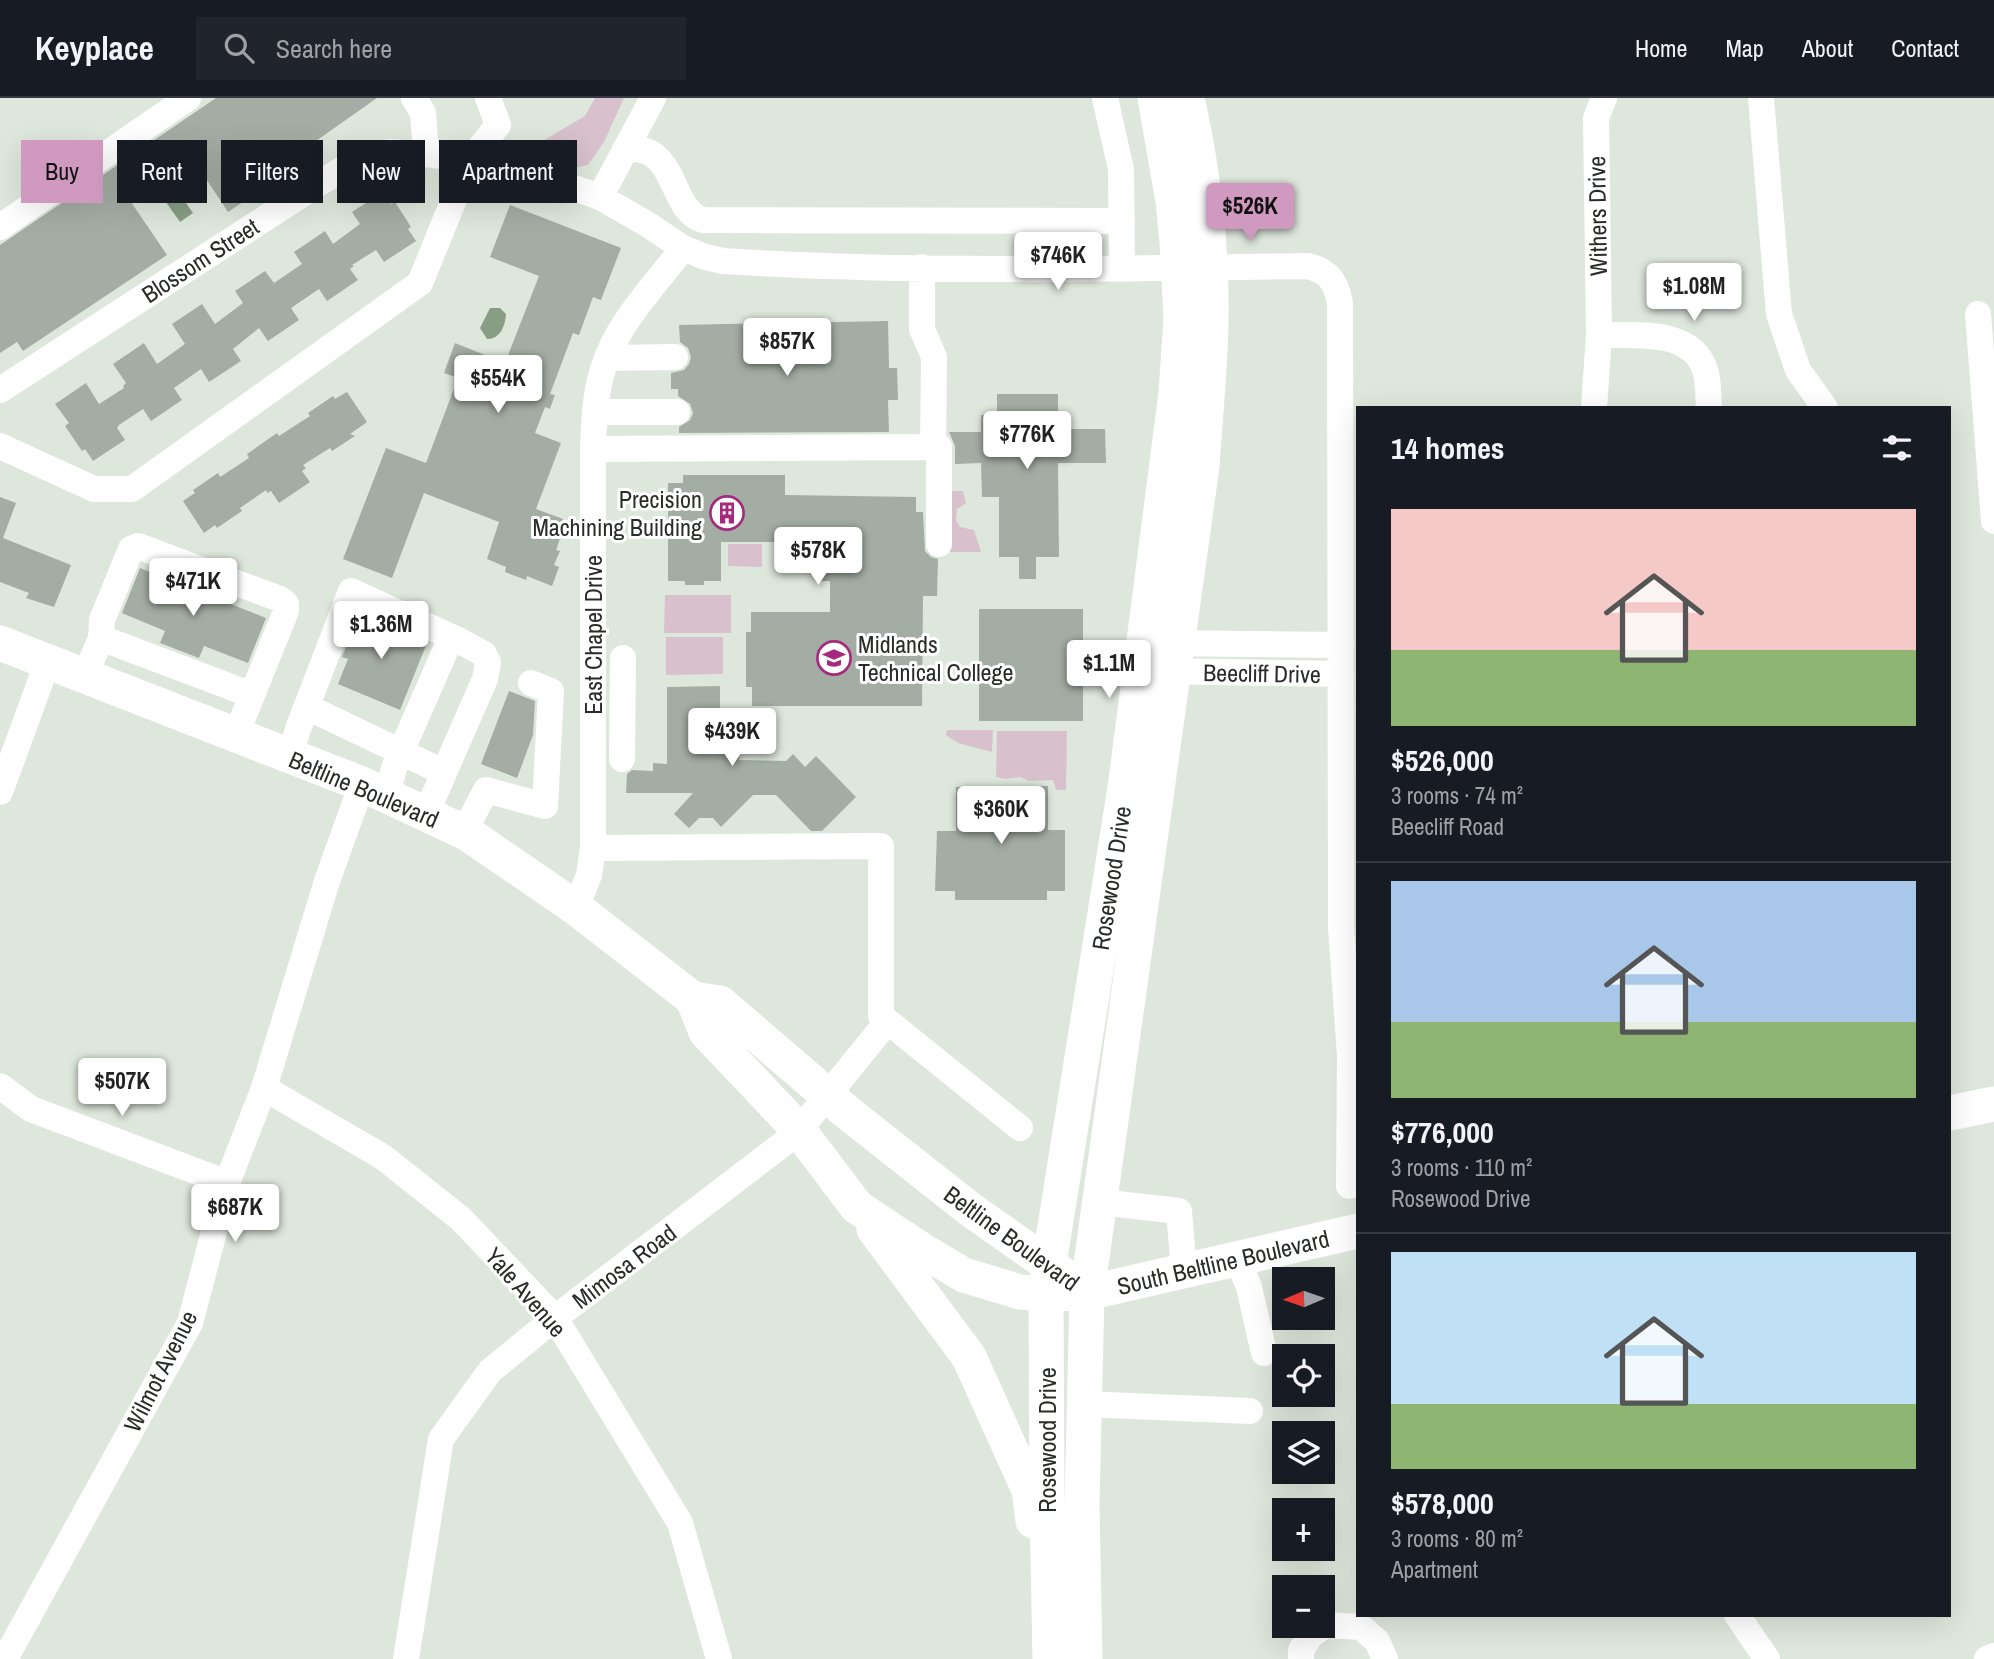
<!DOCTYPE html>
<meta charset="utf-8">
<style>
:root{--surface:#171b24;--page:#20242c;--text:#f1f3f6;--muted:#9ea1a6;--line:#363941;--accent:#cf99c0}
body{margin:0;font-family:"Archivo Narrow",sans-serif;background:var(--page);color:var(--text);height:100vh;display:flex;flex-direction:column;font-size:26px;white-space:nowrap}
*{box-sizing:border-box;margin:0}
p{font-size:23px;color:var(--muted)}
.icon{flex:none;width:38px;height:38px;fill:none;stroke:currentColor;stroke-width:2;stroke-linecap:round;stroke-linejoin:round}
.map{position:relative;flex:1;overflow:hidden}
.panel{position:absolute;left:1356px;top:308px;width:595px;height:1211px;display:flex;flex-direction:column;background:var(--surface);border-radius:0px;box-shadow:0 7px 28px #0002}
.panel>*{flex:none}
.top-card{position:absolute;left:21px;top:42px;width:665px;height:63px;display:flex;gap:14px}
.needle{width:46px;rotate:268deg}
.fabs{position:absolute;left:1272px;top:1169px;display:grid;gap:14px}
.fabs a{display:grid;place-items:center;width:63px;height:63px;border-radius:0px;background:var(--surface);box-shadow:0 7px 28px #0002;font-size:35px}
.price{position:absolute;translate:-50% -60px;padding:0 16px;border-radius:7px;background:#fff;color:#222;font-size:23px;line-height:46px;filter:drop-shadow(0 2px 4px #0008)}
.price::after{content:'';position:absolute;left:50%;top:42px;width:21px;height:16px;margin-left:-10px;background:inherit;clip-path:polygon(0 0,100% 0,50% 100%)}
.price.on{background:var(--accent);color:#111}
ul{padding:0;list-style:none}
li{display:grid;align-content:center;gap:14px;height:371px;padding:0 35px}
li+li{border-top:2px solid var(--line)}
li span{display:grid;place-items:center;height:217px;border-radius:0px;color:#555}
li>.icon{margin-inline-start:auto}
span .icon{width:126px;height:126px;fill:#fffc;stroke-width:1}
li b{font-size:30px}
h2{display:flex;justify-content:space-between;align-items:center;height:84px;padding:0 35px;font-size:30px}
.chip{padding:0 24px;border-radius:0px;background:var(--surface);box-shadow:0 7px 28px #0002;font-size:24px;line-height:63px}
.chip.on{background:var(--accent);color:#111}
header{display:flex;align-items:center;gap:42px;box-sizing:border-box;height:98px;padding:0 35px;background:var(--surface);border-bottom:2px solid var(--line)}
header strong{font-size:33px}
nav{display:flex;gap:38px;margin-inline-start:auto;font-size:24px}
.search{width:490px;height:63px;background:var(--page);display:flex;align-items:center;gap:18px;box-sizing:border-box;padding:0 24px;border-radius:0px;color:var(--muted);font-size:26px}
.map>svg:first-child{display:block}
.green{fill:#d8c1cd}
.water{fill:#889e84}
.building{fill:#a4ada3}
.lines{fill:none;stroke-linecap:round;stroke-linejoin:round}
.minor{stroke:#fff;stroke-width:26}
.major{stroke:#fff;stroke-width:35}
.labels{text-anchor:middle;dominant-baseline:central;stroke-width:6;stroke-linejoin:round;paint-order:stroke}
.street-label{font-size:24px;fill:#292d29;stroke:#fff}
.poi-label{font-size:24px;fill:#292d29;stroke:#fff;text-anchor:end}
</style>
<header>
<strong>Keyplace</strong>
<div class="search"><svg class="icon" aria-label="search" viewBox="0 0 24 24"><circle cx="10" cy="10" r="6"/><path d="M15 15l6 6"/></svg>Search here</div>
<nav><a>Home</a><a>Map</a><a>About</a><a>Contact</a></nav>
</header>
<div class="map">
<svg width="1994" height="1561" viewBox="0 0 1994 1561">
<rect width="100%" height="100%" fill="#dee7dc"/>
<path class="green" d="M595,0H624L604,44L588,67L556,73L508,59L534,48L585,18Z
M948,393H963L966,405L957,411L956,422L960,429L974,432L981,454H950L947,450Z
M728,446H762V469L728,468Z
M665,497H731V535H664Z
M666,539H723V576L666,577Z
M947,632H993L992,654L958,645L946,637Z
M997,633H1067L1066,692H1056L1053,682L1029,683L1020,679L1005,681L996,679Z"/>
<path class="water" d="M174,88L193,115L180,124L161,97Z
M490,210H500L506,216C505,229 500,241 487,241L480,230Z"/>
<path class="building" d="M216,0H377L286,64L291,72L228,114L193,61L131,104L167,157L23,253L17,244L0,255V147Z
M383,94L391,106L395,104L411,129L408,131L416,143L384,164L376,152L352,167L354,168L350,171L358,182L327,203L319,191L291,210L299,222L268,243L259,230L233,251L241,263L209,284L201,271L174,290L182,302L151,323L143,311L119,327L117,330L125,342L93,363L85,351L82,353L65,328L69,325L55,306L86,285L99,306L124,290L123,288L126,285L113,266L144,245L157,266L185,246L172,226L202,206L215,226L243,205L235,193L265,173L274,185L302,166L294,154L325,133L333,146L360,126L352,114Z
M510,107L621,150L601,202L593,199L579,237L573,235L550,296L555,297L550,311L545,309L535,335L561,345L536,411L563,421L557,436L561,438L556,452L560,453L554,467L559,469L552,488L527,478L526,482L505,474L506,469L487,461L499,424L424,395L392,480L343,461L386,350L426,365L458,280L444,275L455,245L505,265L539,178L490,159Z
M888,223L889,270H897L898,302H888L889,334L679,335V329L690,322L693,315L690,306L678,298V291H671V275L684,272L689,266L691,259L688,250L680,244L679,227Z
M347,294L367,324L350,336L355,338L332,353L330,350L303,367L306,370L302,373L310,384L279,405L271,393L267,395L266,392L240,410L242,413L217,430L215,427L204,435L183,403L195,395L193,392L218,375L220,379L249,360L247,356L277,335L279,338L310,318L308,315L333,298L335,301Z
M997,296H1058V331H1105L1106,365H1058L1059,459H1036V481H1019V459H999V399H982L981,365L955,366V348L949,334H981V317L997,316Z
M683,377H785V397L916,399V414H923L925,453L931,459L938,461L937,498H923L922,608H752V589H746V534H751V514H830V483H821V444H721V483H704V487H685V483H668V385H683Z
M0,399L16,405L3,440L71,467L54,509L26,500L29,495L0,484Z
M140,470L266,520L248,565L204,548L199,560L160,545L165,533L122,515Z
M979,511H1083V623H979Z
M360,514L427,545L400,612L338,586L348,561L342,559Z
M720,588V620H739V662L786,663L793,656L805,669L816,658L856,699L822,733H811L776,697H753L721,729L713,720H699L689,730L674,716L693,695H626L627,676L632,672L653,673V665L667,666V589Z
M509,593L535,603L533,637L517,680L481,666Z
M1048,688V732H1065V793H1047V802H955V793H935L937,733H956V689Z"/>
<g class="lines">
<path class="minor" d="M414,0L423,15L426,56
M1105,0L1121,71L1122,171
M1761,0L1779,216L1798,272L1825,310
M625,51C679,45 668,112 703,122L1122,123
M600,99L653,0
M0,129L188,0
M1978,216L1994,423
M1599,237C1634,238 1692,230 1705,272C1709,283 1708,298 1709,310
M607,260L675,259
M0,292L318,86L351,66L389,54L426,56L509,67L600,99L647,126L683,150
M1594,310L1599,237L1596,20L1604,0
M595,314H677
M0,348L94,391H132L420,185L470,62L498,27L488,0
M933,349H939V446
M593,351L933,349L934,259L922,231V169
M101,540L252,597
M1161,545L1341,547
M1157,573L1341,576
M85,578L101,540L102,522L131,451L138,448L280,501L286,506V513L236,637
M307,609L443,674
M290,658L298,631L351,493L456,541
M622,661L623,560
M0,694L48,563
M387,698L394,670L449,544L456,541L484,556L488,564L485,581L426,716
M464,734L486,692L545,708L551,593L531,585
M593,750L881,748V918L1020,1030
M576,810L589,777L593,750V351C594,324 595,296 603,271C617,225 655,187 683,150L705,159L723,163C917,175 1113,171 1308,168C1329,173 1336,184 1340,205L1341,829L1350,958L1349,1088
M0,988L31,1011L227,1085
M264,990L383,1059L461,1121L555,1220L680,1425L719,1561
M1100,1104L1179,1113L1184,1172
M1237,1160L1249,1189L1264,1255
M1084,1306L1250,1313
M1737,1517L1767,1561
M5,1561L190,1225L227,1085L264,990L327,783L362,686
M406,1561L441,1341L490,1273L555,1220L796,1036L887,924
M1301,1561V1552L1311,1537L1326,1527L1361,1529L1377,1543L1385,1561
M1987,1561L1994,1558"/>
<path class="major" d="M0,545L362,686L468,736L576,810L693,901L720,905L848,1015L971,1112L1065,1178
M693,901L706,934L798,1031L857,1109L925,1154L964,1177L1020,1194L1046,1196L1087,1195L1358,1133
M1950,1015L1994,1006
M874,1131L969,1259L1029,1392L1033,1423
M1050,1561L1047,1408L1046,1196L1049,1166L1125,690L1176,295L1181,221L1177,144L1173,103L1155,0
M1085,1561L1082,1407L1087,1195L1202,368C1205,318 1211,268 1211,218C1212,144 1203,72 1187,0"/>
</g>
<defs>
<g id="building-ring" transform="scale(1.75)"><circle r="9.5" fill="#fff" stroke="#a52a7d" stroke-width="1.5"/><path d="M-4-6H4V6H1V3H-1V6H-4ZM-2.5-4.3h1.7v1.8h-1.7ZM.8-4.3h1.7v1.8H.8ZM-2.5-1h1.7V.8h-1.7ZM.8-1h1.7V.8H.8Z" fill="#a52a7d"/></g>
<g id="school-ring" transform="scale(1.75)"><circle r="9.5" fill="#fff" stroke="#a52a7d" stroke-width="1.5"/><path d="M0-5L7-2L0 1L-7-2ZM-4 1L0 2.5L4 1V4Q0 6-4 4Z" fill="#a52a7d"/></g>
</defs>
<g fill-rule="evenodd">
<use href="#building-ring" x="727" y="415"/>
<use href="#school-ring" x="834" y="560"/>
</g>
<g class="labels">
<g class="street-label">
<text transform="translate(1597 118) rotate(-91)">Withers Drive</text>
<text transform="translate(200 162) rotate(-33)">Blossom Street</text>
<text transform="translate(593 537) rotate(-90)">East Chapel Drive</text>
<text transform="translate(1262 575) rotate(1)">Beecliff Drive</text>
<text transform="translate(364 691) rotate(23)">Beltline Boulevard</text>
<text transform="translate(1111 780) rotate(-81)">Rosewood Drive</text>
<text transform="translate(1012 1140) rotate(36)">Beltline Boulevard</text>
<text transform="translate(1223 1164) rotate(-13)">South Beltline Boulevard</text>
<text transform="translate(624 1168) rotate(-37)">Mimosa Road</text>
<text transform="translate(526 1194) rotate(49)">Yale Avenue</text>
<text transform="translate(160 1273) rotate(-63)">Wilmot Avenue</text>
<text transform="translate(1047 1342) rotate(-90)">Rosewood Drive</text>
</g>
<g class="poi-label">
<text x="702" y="401">Precision<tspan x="702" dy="28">Machining Building</tspan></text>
<text x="858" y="546" text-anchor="start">Midlands<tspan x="858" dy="28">Technical College</tspan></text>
</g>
</g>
</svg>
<div class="fabs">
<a><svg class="needle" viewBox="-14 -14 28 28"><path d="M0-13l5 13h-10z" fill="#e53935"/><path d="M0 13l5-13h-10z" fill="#9ea1a6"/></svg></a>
<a><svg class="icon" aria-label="locate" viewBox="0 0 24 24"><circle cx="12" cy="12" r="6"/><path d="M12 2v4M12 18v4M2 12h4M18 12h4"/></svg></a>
<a><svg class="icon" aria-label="layers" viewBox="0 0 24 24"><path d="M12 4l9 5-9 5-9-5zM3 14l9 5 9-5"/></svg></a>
<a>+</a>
<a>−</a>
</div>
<b class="price on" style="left:1250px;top:145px">$526K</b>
<b class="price" style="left:1058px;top:194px">$746K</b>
<b class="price" style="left:1694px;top:225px">$1.08M</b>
<b class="price" style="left:787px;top:280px">$857K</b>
<b class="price" style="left:498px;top:317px">$554K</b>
<b class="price" style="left:1027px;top:373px">$776K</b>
<b class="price" style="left:818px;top:489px">$578K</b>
<b class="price" style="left:193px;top:520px">$471K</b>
<b class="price" style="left:381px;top:563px">$1.36M</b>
<b class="price" style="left:1109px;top:602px">$1.1M</b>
<b class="price" style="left:732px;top:670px">$439K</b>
<b class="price" style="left:1001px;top:748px">$360K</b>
<b class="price" style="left:122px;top:1020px">$507K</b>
<b class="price" style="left:235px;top:1146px">$687K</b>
<div class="top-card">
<a class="chip on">Buy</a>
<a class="chip">Rent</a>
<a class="chip">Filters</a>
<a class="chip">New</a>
<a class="chip">Apartment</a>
</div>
<section class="panel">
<h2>14 homes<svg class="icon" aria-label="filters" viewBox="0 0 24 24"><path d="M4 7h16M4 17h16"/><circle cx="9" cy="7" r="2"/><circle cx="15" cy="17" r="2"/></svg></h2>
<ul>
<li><span style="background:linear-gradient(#f6c9c9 65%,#8fb573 0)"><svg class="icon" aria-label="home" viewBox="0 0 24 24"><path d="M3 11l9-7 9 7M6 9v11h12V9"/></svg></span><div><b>$526,000</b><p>3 rooms · 74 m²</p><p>Beecliff Road</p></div></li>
<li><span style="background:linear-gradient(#a9c7e8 65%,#8fb573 0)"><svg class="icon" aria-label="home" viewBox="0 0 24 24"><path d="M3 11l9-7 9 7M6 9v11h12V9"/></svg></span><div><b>$776,000</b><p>3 rooms · 110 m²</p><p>Rosewood Drive</p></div></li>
<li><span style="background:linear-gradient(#bfe0f5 70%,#8fb573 0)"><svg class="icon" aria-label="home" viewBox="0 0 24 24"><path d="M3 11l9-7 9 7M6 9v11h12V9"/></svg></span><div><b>$578,000</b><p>3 rooms · 80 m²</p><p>Apartment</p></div></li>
</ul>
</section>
</div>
